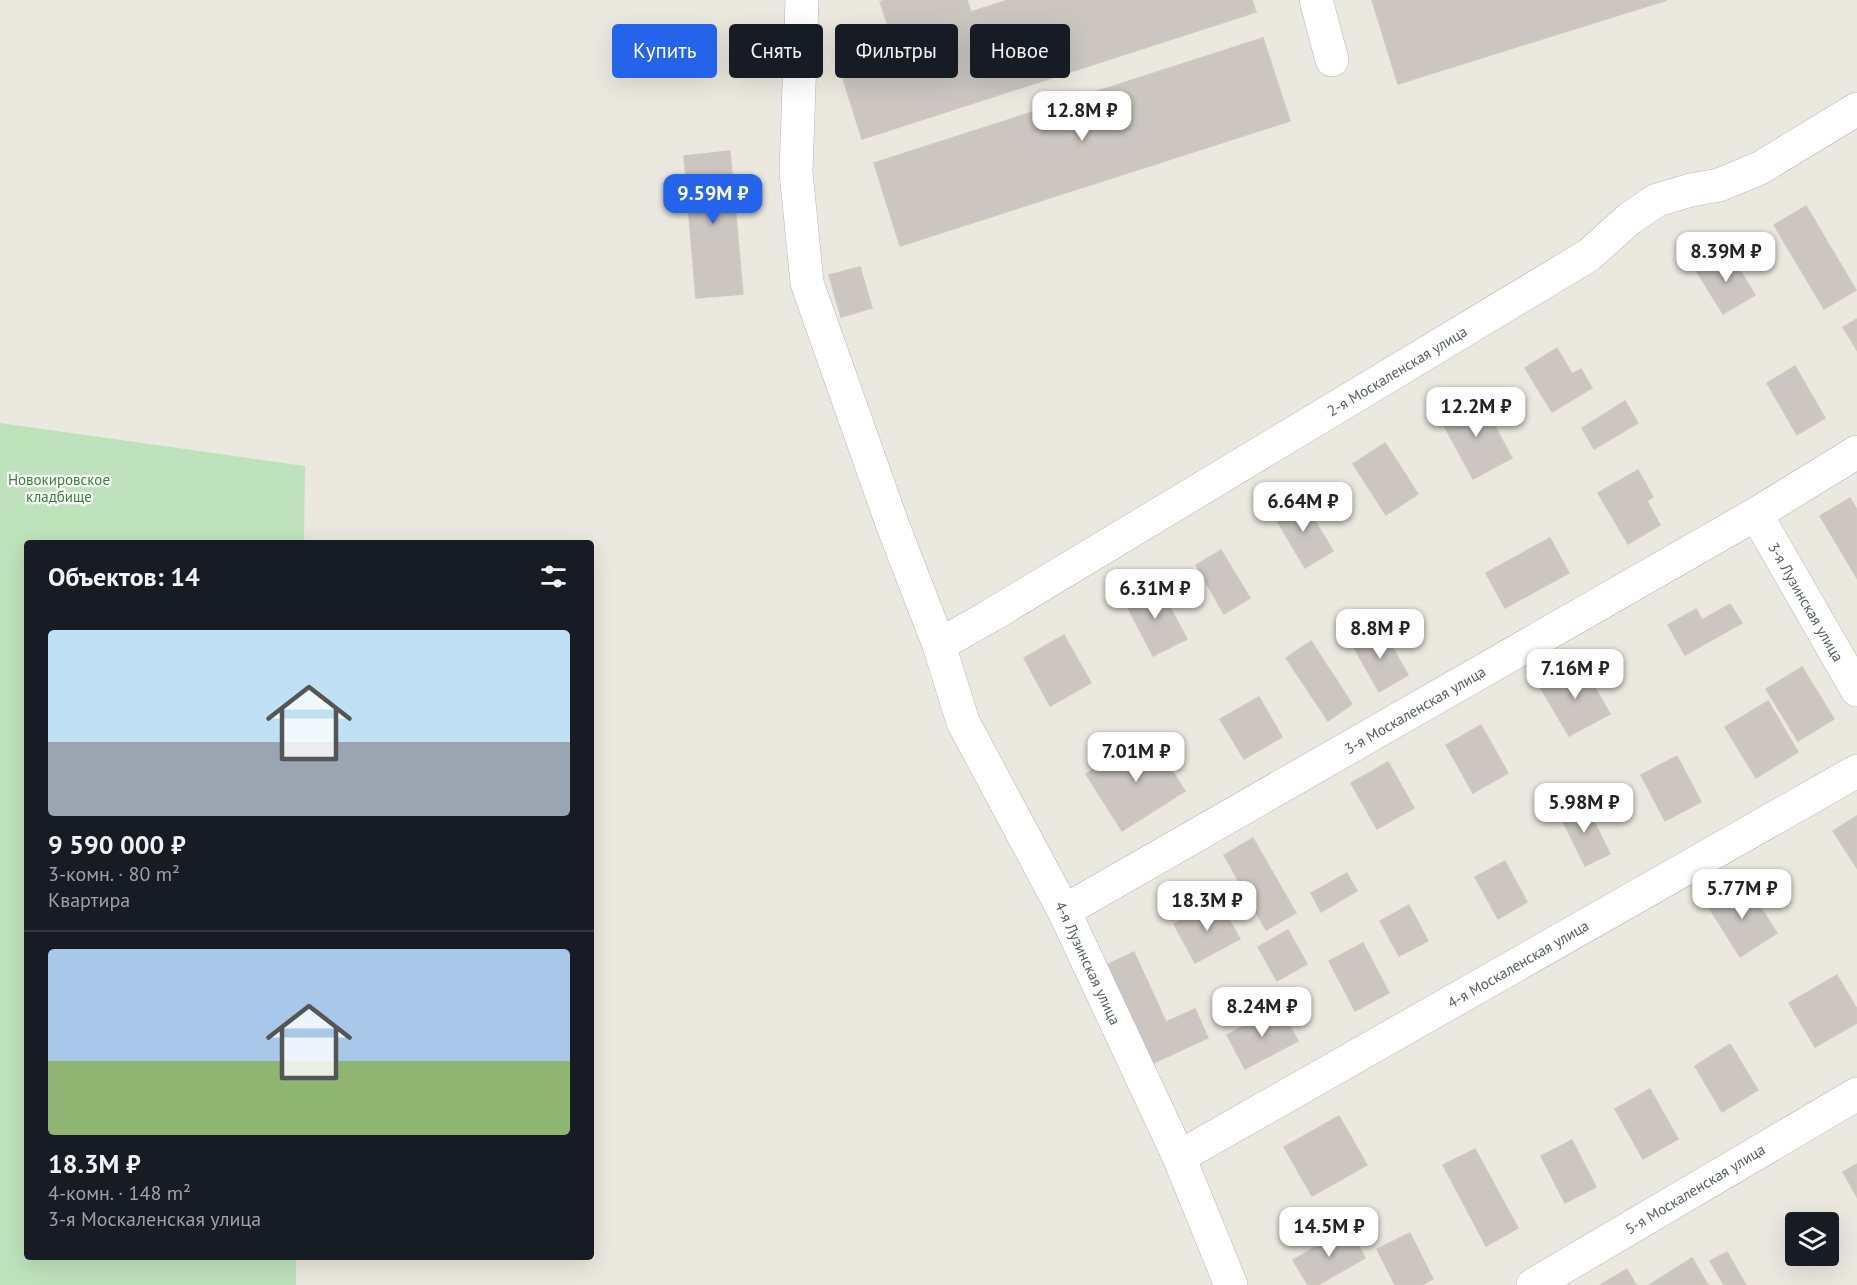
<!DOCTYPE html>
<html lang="ru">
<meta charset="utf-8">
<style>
:root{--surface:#171b24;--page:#242831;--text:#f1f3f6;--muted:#9ea1a6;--line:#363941;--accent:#2563eb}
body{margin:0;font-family:"PT Sans",sans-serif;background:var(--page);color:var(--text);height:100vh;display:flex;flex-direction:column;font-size:22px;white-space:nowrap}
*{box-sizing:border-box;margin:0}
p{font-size:20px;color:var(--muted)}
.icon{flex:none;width:33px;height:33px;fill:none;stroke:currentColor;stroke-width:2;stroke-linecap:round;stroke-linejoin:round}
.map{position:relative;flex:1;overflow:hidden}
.sheet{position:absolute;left:24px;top:540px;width:570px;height:720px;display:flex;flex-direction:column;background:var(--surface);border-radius:6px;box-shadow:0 6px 24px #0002}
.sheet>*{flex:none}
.guide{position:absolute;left:612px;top:24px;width:570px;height:54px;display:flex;gap:12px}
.tools{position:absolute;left:1785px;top:1212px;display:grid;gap:12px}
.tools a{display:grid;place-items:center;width:54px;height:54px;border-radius:6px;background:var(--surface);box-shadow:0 6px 24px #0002;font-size:30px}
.price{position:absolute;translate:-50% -51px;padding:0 14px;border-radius:12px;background:#fff;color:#222;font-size:20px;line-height:39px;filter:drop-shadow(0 2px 3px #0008)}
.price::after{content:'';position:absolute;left:50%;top:36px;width:18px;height:14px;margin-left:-9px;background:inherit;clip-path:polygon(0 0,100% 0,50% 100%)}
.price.current{background:var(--accent);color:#fff}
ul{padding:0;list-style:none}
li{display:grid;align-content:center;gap:12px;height:318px;padding:0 24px}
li+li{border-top:2px solid var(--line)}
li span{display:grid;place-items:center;height:186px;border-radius:6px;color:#555}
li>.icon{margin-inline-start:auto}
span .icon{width:108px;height:108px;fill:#fffc;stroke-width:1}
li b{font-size:26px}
h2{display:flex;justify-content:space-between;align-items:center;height:72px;padding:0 24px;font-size:26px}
.tag{padding:0 21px;border-radius:6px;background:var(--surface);box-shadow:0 6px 24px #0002;font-size:21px;line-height:54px}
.tag.current{background:var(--accent);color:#fff}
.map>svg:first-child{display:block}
.green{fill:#bee3bc}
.building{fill:#cbc6c1;stroke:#cfc9be;stroke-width:1.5}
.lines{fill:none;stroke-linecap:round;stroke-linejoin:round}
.minor-casing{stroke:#b2b6ba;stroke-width:34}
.minor{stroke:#fff;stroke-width:33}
.labels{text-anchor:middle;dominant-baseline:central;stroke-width:4.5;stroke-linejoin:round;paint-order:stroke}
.street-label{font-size:15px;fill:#585c60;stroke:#fff}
.park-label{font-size:15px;fill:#378136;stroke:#fff}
</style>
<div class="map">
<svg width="1857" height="1285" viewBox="0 0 1857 1285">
<rect width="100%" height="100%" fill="#ebe8df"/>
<path class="green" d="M0,423L305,466L304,543H27V1257H296V1285H0Z"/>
<path class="building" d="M885,0H967L971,12L1008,0H1252L1256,12L862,139L836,56L892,37L880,2Z
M1372,0H1667L1398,84Z
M1263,38L1290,121L900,246L874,163Z
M730,151L743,294L696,298L684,156Z
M1806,206L1856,290L1824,309L1774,225Z
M1729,252L1755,295L1723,314L1697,272Z
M860,267L872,308L841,317L829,275Z
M1857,319V350L1843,327Z
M1557,348L1572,374L1581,369L1592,388L1552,412L1525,368Z
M1795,366L1825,418L1797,435L1767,383Z
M1479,397L1512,458L1473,479L1440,418Z
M1625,401L1638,423L1594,449L1582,428Z
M1385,443L1418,494L1386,515L1353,464Z
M1638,470L1653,497L1647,501L1660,525L1628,544L1598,493Z
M1301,498L1333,551L1305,568L1273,514Z
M1850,498L1857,510V578L1820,516Z
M1550,538L1569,573L1505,608L1486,573Z
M1221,550L1250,598L1224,614L1196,565Z
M1157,583L1187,639L1153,656L1124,600Z
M1730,604L1742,623L1685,655L1668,625L1696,609L1702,620Z
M1381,627L1408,675L1379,692L1352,644Z
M1064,635L1091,683L1050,706L1024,658Z
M1311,641L1352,704L1328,721L1286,658Z
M1581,663L1610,714L1569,736L1540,687Z
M1802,667L1834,719L1798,741L1766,689Z
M1259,697L1282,737L1244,759L1220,719Z
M1768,701L1798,752L1756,778L1725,727Z
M1481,725L1508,773L1473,793L1446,745Z
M1149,734L1185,791L1122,831L1086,774Z
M1677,756L1701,802L1665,821L1641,775Z
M1388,762L1414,808L1377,829L1351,783Z
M1584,801L1610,854L1585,866L1559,813Z
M1857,816V868L1833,831Z
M1253,838L1296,913L1266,930L1224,855Z
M1505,861L1527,902L1498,919L1475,877Z
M1347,873L1357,891L1321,912L1311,893Z
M1745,883L1777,933L1740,957L1708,906Z
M1218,900L1240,939L1195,963L1174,924Z
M1409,905L1428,941L1399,956L1380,921Z
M1288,930L1307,964L1277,981L1258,947Z
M1363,943L1389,993L1355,1011L1329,961Z
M1134,952L1166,1022L1195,1009L1208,1038L1147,1066L1102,967Z
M1837,975L1857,1009V1023L1815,1047L1789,1003Z
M1280,1007L1298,1041L1245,1069L1227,1035Z
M1730,1044L1758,1090L1722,1112L1695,1066Z
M1650,1089L1678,1139L1643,1159L1615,1109Z
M1339,1116L1367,1165L1312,1196L1284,1147Z
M1572,1140L1596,1187L1565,1203L1541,1156Z
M1475,1149L1518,1228L1486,1246L1443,1165Z
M1857,1164V1197L1843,1172Z
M1348,1228L1365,1258L1318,1285H1308L1293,1260Z
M1410,1233L1433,1279L1422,1285H1395L1377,1249Z
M1727,1252L1746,1285H1724L1710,1261Z
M1692,1258L1708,1285H1649Z
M1627,1269L1636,1285H1600Z"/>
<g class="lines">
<g class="minor-casing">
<path id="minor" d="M802,0L796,172L807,283L893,526L939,645L963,722L1064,911L1179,1157L1231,1285
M1316,0L1332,60
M1756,514L1857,690
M939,645L990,616L1589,255L1629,219L1657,200L1691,190L1719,185L1760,168L1857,109
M1064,911L1756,514L1857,452
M1179,1157L1857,771
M1533,1285L1857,1094"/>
</g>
<use href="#minor" class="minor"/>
</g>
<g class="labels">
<g class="street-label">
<text transform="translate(1397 371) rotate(-31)">2-я Москаленская улица</text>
<text transform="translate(1806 602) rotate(60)">3-я Лузинская улица</text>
<text transform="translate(1415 710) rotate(-30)">3-я Москаленская улица</text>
<text transform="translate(1088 963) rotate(65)">4-я Лузинская улица</text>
<text transform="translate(1518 964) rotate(-30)">4-я Москаленская улица</text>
<text transform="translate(1695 1189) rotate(-31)">5-я Москаленская улица</text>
</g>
<g class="park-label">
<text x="59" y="479">Новокировское<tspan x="59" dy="17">кладбище</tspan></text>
</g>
</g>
</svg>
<div class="tools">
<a><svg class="icon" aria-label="layers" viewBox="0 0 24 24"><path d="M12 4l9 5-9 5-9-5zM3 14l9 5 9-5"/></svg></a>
</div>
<b class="price" style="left:1082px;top:142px">12.8M ₽</b>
<b class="price current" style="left:713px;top:225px">9.59M ₽</b>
<b class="price" style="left:1726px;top:283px">8.39M ₽</b>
<b class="price" style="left:1476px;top:438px">12.2M ₽</b>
<b class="price" style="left:1303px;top:533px">6.64M ₽</b>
<b class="price" style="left:1155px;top:620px">6.31M ₽</b>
<b class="price" style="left:1380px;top:660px">8.8M ₽</b>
<b class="price" style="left:1575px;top:700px">7.16M ₽</b>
<b class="price" style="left:1136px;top:783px">7.01M ₽</b>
<b class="price" style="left:1584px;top:834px">5.98M ₽</b>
<b class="price" style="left:1742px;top:920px">5.77M ₽</b>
<b class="price" style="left:1207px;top:932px">18.3M ₽</b>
<b class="price" style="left:1262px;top:1038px">8.24M ₽</b>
<b class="price" style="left:1329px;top:1258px">14.5M ₽</b>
<div class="guide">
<a class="tag current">Купить</a>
<a class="tag">Снять</a>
<a class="tag">Фильтры</a>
<a class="tag">Новое</a>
</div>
<section class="sheet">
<h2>Объектов: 14<svg class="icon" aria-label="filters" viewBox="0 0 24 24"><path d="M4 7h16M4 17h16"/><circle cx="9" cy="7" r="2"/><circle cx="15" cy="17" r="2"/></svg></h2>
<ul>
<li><span style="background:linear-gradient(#bfe0f5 60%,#9aa5b1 0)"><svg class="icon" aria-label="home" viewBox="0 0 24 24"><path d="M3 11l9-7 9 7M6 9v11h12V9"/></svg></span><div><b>9 590 000 ₽</b><p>3-комн. · 80 m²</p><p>Квартира</p></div></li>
<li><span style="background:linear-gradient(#a9c7e8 60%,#8fb573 0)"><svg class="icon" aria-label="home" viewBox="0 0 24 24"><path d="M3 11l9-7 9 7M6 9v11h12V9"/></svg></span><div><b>18.3M ₽</b><p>4-комн. · 148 m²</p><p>3-я Москаленская улица</p></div></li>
</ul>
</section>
</div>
